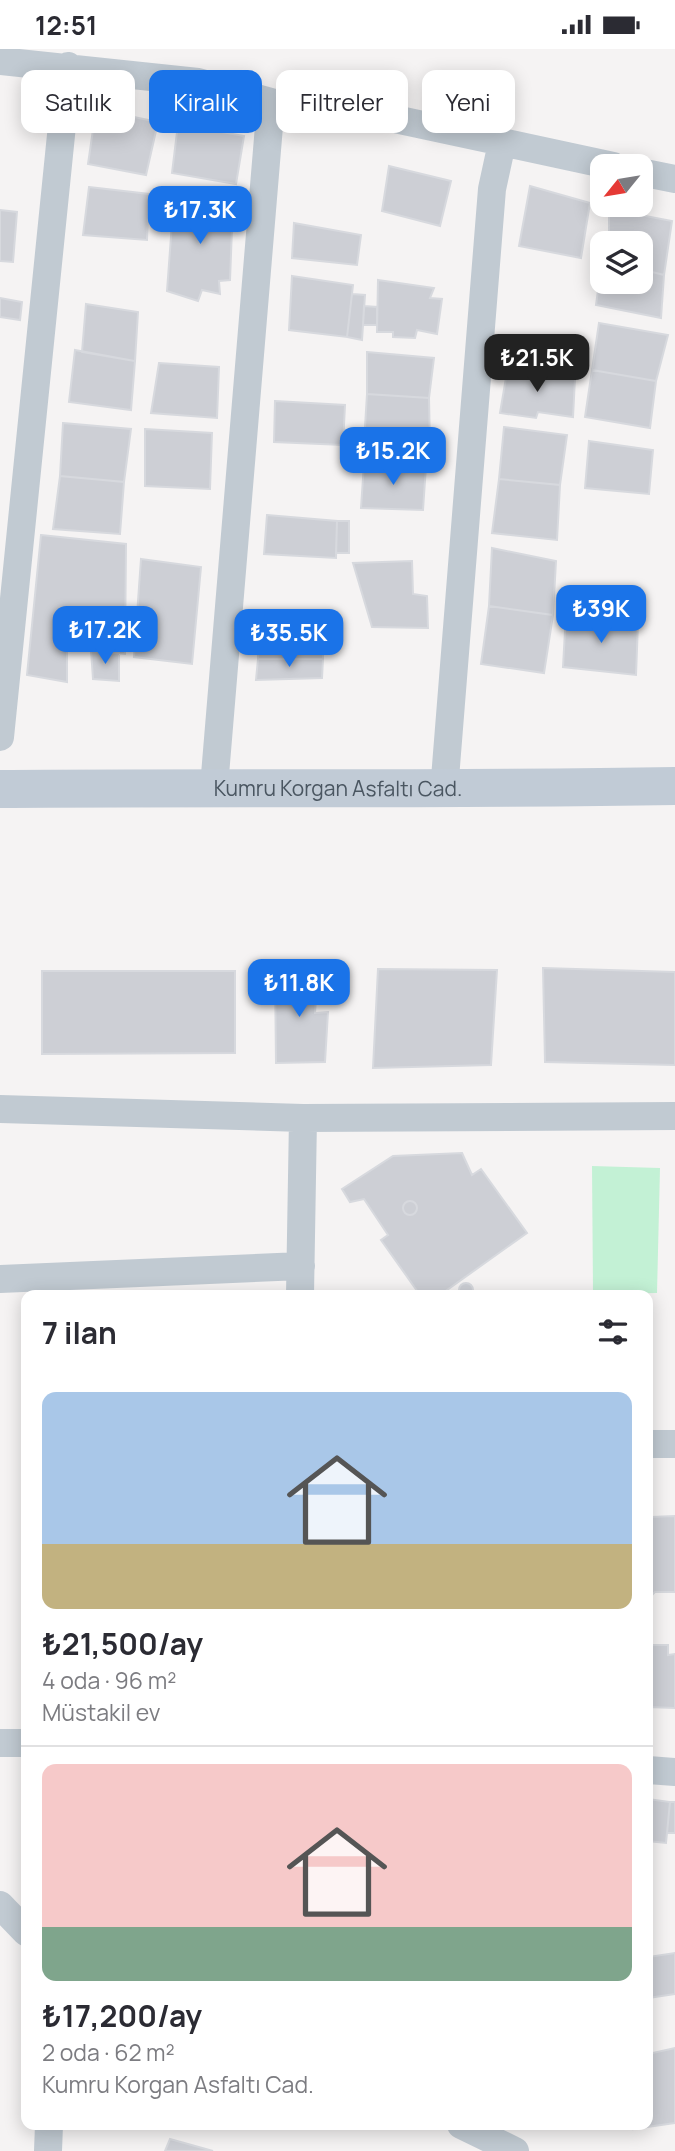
<!DOCTYPE html>
<html lang="tr">
<meta charset="utf-8">
<style>
:root{--surface:#fff;--page:#f2f2f3;--text:#2b2b33;--muted:#7c7c81;--line:#e1e1e2;--accent:#1a73e8}
body{margin:0;font-family:Manrope,sans-serif;background:var(--page);color:var(--text);height:100vh;display:flex;flex-direction:column;font-size:26px;white-space:nowrap}
*{box-sizing:border-box;margin:0}
p{font-size:23px;color:var(--muted)}
.icon{flex:none;width:38px;height:38px;fill:none;stroke:currentColor;stroke-width:2;stroke-linecap:round;stroke-linejoin:round}
.map{position:relative;flex:1;overflow:hidden}
.side{position:absolute;left:21px;top:1241px;width:632px;height:840px;display:flex;flex-direction:column;background:var(--surface);border-radius:14px;box-shadow:0 4px 18px #0003}
.side>*{flex:none}
.hud{position:absolute;left:21px;top:21px;width:634px;height:63px;display:flex;gap:14px}
.needle{width:46px;rotate:240deg}
.buttons{position:absolute;left:590px;top:105px;display:grid;gap:14px}
.buttons a{display:grid;place-items:center;width:63px;height:63px;border-radius:14px;background:var(--surface);box-shadow:0 4px 18px #0003;font-size:35px}
.price{position:absolute;translate:-50% -60px;padding:0 16px;border-radius:14px;background:var(--accent);color:#fff;font-size:23px;line-height:46px;filter:drop-shadow(0 2px 4px #0008)}
.price::after{content:'';position:absolute;left:50%;top:42px;width:21px;height:16px;margin-left:-10px;background:inherit;clip-path:polygon(0 0,100% 0,50% 100%)}
.price.on{background:#222;color:#fff}
ul{padding:0;list-style:none}
li{display:grid;align-content:center;gap:14px;height:371px;padding:0 21px}
li+li{border-top:2px solid var(--line)}
li span{display:grid;place-items:center;height:217px;border-radius:14px;color:#555}
li>.icon{margin-inline-start:auto}
span .icon{width:126px;height:126px;fill:#fffc;stroke-width:1}
li b{font-size:30px}
h2{display:flex;justify-content:space-between;align-items:center;height:84px;padding:0 21px;font-size:30px}
.chip{padding:0 24px;border-radius:14px;background:var(--surface);box-shadow:0 4px 18px #0003;font-size:24px;line-height:63px}
.chip.on{background:var(--accent);color:#fff}
.status{display:flex;justify-content:space-between;align-items:center;height:49px;padding:0 35px;background:var(--surface);direction:ltr}
.status svg{height:19px;fill:currentColor}
.map>svg:first-child{display:block}
.green{fill:#c3f1d5}
.building{fill:#cdcfd5;stroke:#d7d9de;stroke-width:2}
.lines{fill:none;stroke-linecap:round;stroke-linejoin:round}
.minor{stroke:#c1cad2;stroke-width:28}
.secondary{stroke:#c1cbd6;stroke-width:38}
.labels{text-anchor:middle;dominant-baseline:central;stroke-width:5;stroke-linejoin:round;paint-order:stroke}
.street-label{font-size:21px;fill:#4a5661;stroke:#fff}
</style>
<div class="status"><b>12:51</b><svg viewBox="0 0 49 12"><path d="M0 12V9h3v3zM5 12V6h3v6zM10 12V3h3v9zM15 12V0h3v12zM26 1h20v11H26zM47 4h2v5h-2z"/></svg></div>
<div class="map">
<svg width="675" height="2102" viewBox="0 0 675 2102">
<rect width="100%" height="100%" fill="#f5f3f3"/>
<path class="green" d="M592,1117L660,1119L657,1244L593,1245Z"/>
<path class="building" d="M96,60L158,73L146,126L88,115Z
M178,75L244,87L236,135L172,124Z
M389,117L451,132L440,177L382,162Z
M530,137L590,154L581,209L519,197Z
M89,138L149,145L147,191L83,186Z
M174,147L233,154L230,231L219,232L220,245L202,241L198,252L167,242Z
M609,160L672,172L664,226L640,220V194H609Z
M0,161L17,163L13,213L0,212Z
M294,174L361,186L357,216L292,209Z
M602,212V233H640V220L664,226L661,269L596,256Z
M292,227L353,236L347,288L289,281Z
M378,231L434,239L430,249L442,250L437,285L417,281L415,289L393,288V283H377Z
M352,245L365,246L362,291L347,288Z
M0,249L22,253L20,271L0,268Z
M86,255L138,263L135,312L82,303Z
M364,257L377,258V276H363Z
M599,274L668,286L656,332L592,321Z
M75,301L135,312L131,361L69,353Z
M367,303L434,309L429,349L367,345Z
M159,314L219,318L217,369L151,364Z
M508,317L575,329L573,368L538,363L536,369L500,364Z
M592,321L656,332L650,379L585,368Z
M367,345L429,349L430,396L364,394Z
M275,352L345,356L343,396L274,393Z
M63,374L131,380L124,433L60,427Z
M504,378L567,386L560,436L499,430Z
M145,380L212,384L210,440L145,437Z
M589,392L653,401L649,445L585,439Z
M364,414L426,417L423,461L361,459Z
M60,427L124,433L120,485L53,480Z
M499,430L560,436L557,491L492,484Z
M267,466L337,472L336,509L264,505Z
M337,472H349V504H336Z
M41,486L126,495L125,605L67,600V633L27,626Z
M492,499L556,512L553,566L489,557Z
M141,510L201,518L192,615L134,608Z
M412,512L413,545L427,547L428,579L372,578L353,514Z
M489,557L553,566L544,624L481,615Z
M566,564L638,574L636,626L563,618Z
M257,565L336,566V589L323,588V610H258Z
M91,601L119,604V632L93,630Z
M258,610H323L322,629L256,631Z
M543,919L675,923V1016L545,1013Z
M378,920L497,921L491,1016L373,1019Z
M42,922H235V1004L42,1005Z
M275,922H318L315,964L328,963L325,1013L276,1014Z
M462,1104L472,1126L481,1120L527,1184L440,1246H420L381,1191L388,1186L364,1150L350,1153L342,1140L393,1107Z
M403 1159a7 7 0 1 1 14 0a7 7 0 1 1-14 0Z
M459 1241a7 7 0 1 1 14 0a7 7 0 1 1-14 0Z
M648,1458L651,1468L675,1467V1543H655L648,1550Z
M648,1596H668V1606L675,1605V1659L648,1658Z
M648,1750L670,1753L666,1794L648,1792Z
M670,1753H675V1784H667Z
M675,1904V1945L648,1949V1908Z
M675,1999V2074L633,2080V2076H648V2005Z
M170,2090L213,2102H165Z"/>
<g class="lines">
<path class="minor" d="M0,12L198,33L271,53L395,70L613,117
M640,123L675,130
M0,688L68,17
M214,738L271,53
M444,742L492,140L502,94
M0,1060L303,1069L675,1067
M0,1230L301,1217
M300,1246L303,1069
M648,1395H675
M0,1694H26
M648,1721L675,1723
M0,1856L26,1883
M461,2076L515,2102
M48,2102L49,2076"/>
<path class="secondary" id="s1" d="M0,740C225,738 450,741 675,737"/>
</g>
<g class="labels">
<g class="street-label">
<text stroke="none"><textPath href="#s1" startOffset="338">Kumru Korgan Asfaltı Cad.</textPath></text>
</g>
</g>
</svg>
<div class="buttons">
<a><svg class="needle" viewBox="-14 -14 28 28"><path d="M0-13l5 13h-10z" fill="#e53935"/><path d="M0 13l5-13h-10z" fill="#7c7c81"/></svg></a>
<a><svg class="icon" aria-label="layers" viewBox="0 0 24 24"><path d="M12 4l9 5-9 5-9-5zM3 14l9 5 9-5"/></svg></a>
</div>
<b class="price" style="left:200px;top:197px">₺17.3K</b>
<b class="price on" style="left:537px;top:345px">₺21.5K</b>
<b class="price" style="left:393px;top:438px">₺15.2K</b>
<b class="price" style="left:601px;top:596px">₺39K</b>
<b class="price" style="left:105px;top:617px">₺17.2K</b>
<b class="price" style="left:289px;top:620px">₺35.5K</b>
<b class="price" style="left:299px;top:970px">₺11.8K</b>
<div class="hud">
<a class="chip">Satılık</a>
<a class="chip on">Kiralık</a>
<a class="chip">Filtreler</a>
<a class="chip">Yeni</a>
</div>
<section class="side">
<h2>7 ilan<svg class="icon" aria-label="filters" viewBox="0 0 24 24"><path d="M4 7h16M4 17h16"/><circle cx="9" cy="7" r="2"/><circle cx="15" cy="17" r="2"/></svg></h2>
<ul>
<li><span style="background:linear-gradient(#a9c7e8 70%,#c2b280 0)"><svg class="icon" aria-label="home" viewBox="0 0 24 24"><path d="M3 11l9-7 9 7M6 9v11h12V9"/></svg></span><div><b>₺21,500/ay</b><p>4 oda · 96 m²</p><p>Müstakil ev</p></div></li>
<li><span style="background:linear-gradient(#f6c9c9 75%,#7fa58c 0)"><svg class="icon" aria-label="home" viewBox="0 0 24 24"><path d="M3 11l9-7 9 7M6 9v11h12V9"/></svg></span><div><b>₺17,200/ay</b><p>2 oda · 62 m²</p><p>Kumru Korgan Asfaltı Cad.</p></div></li>
</ul>
</section>
</div>
